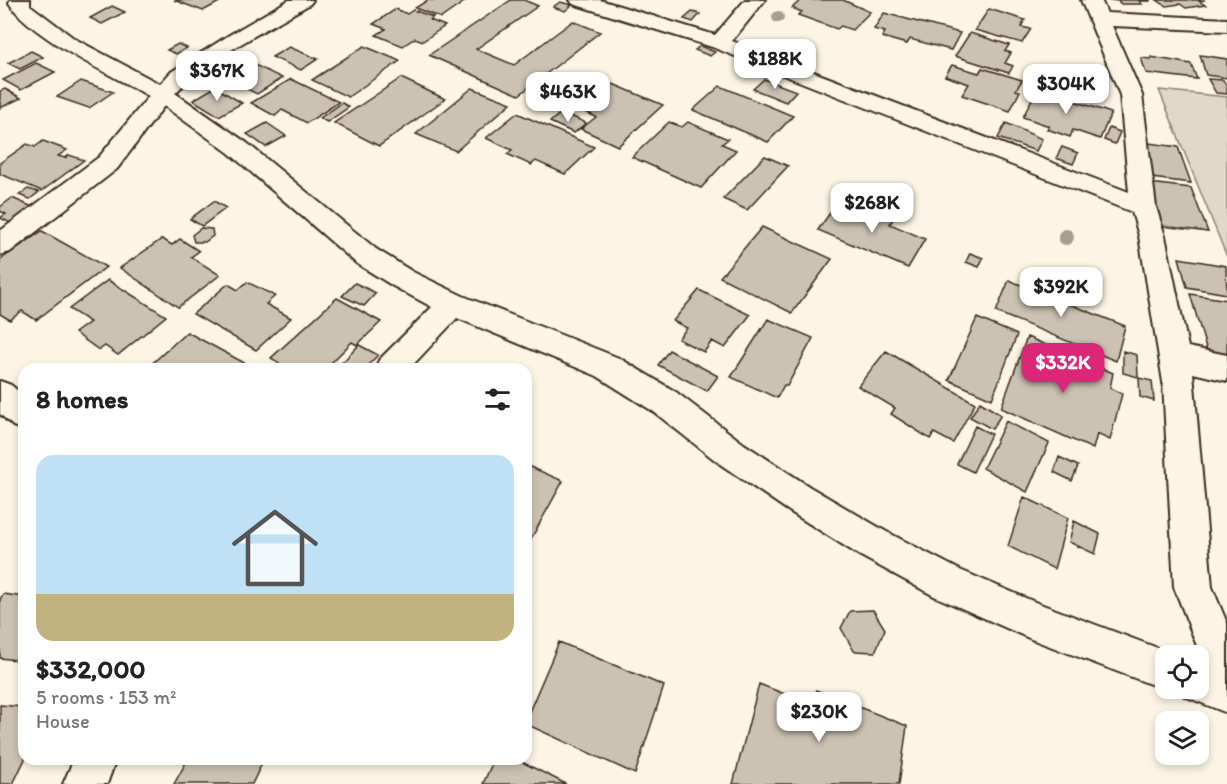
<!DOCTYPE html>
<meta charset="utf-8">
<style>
:root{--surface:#fff;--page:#f6f6f6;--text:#222;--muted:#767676;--accent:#db2777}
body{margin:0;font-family:Itim,sans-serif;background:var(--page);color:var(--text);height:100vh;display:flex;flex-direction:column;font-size:22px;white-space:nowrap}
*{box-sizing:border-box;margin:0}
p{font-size:20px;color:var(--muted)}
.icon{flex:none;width:33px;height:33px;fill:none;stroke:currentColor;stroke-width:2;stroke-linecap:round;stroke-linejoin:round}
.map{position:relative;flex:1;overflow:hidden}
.side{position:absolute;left:18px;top:363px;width:514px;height:402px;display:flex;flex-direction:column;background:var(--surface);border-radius:18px;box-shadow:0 3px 9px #0003}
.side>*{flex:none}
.buttons{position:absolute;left:1155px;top:645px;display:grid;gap:12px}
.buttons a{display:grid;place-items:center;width:54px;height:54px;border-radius:12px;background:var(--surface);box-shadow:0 3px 9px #0003;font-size:30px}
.price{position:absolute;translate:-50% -51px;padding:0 14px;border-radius:12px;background:#fff;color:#222;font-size:20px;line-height:39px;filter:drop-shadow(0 2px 3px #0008)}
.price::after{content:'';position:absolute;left:50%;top:36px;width:18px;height:14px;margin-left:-9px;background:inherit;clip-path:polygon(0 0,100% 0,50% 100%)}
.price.on{background:var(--accent);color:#fff}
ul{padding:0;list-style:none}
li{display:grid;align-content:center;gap:12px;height:318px;padding:0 18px}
li span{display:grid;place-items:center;height:186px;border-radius:18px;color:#555}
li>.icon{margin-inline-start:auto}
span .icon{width:108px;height:108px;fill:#fffc;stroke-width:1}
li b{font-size:26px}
h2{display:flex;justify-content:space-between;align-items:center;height:72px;padding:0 18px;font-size:26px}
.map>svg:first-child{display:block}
.green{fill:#e0d8c8;stroke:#8e8173;stroke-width:1.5}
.building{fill:#ccc2b3;stroke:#3b2a1e;stroke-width:1.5}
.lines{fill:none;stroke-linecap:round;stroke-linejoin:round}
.minor-casing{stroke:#3b2a1e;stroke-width:4}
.minor{fill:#fcf5e5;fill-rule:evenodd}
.tree{fill:#a89e8f}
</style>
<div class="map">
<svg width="1227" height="784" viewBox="0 0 1227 784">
<rect width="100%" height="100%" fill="#fcf5e5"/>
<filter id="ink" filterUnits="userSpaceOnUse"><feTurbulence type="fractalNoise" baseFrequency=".0167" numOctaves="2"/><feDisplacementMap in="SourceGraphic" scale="12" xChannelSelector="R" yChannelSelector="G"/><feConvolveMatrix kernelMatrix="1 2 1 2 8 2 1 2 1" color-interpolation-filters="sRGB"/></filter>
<g filter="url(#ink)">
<path class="green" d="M1159,90L1227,97V257Z"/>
<path class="building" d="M174,0H223L203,11Z
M428,0H467L441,18L415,8Z
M511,0H524L538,6L476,49L514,65L573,21L600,32L519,95L429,55Z
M801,0H843L870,12L852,30L841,26L837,29L798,15L802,12L792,8Z
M1109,0H1150V1H1139L1142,4H1121L1118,1Z
M1157,0H1205L1199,1L1205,5L1186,8L1180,4L1166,6Z
M560,2L572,5L565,11L553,7Z
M112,6L125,12L102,24L90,18Z
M396,9L407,14L413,10L433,17L430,20L445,26L423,41L415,38L403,46L376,35L386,29L373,24Z
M989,9L1025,20L1021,27L1031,29L1022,43L975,30Z
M692,12L700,14L693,22L684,19Z
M884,13L960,33L951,50L910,39L907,44L882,37L885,32L874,29Z
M970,33L1009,45L1005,51L1011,53L1005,63L1013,66L1009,73L955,56Z
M178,44L187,48L176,54L167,50Z
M364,46L400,61L348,97L312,80Z
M700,46L715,52L710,56L695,50Z
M289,47L318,59L301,70L272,57Z
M31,51L43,57L20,69L8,63Z
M1200,55L1227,59V78L1206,75Z
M236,56L282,78L257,94L245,88L251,84L237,77L231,81L210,71Z
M1151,57L1191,64L1197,79L1146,73L1141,58L1151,59Z
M36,63L55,72L21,90L3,80Z
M952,65L979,73L982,68L1022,80L1016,90L1020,91L1010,111L962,95L969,84L945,76Z
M401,78L445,99L379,146L334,123Z
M291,79L339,102L307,123L282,110L275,116L251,103Z
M764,79L796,91L786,102L753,89Z
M1208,79L1223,80L1227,87V94L1216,93Z
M81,81L113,92L89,108L57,97Z
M613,84L663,105L618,146L581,129L596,117L581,110Z
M720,86L793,116L768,142L693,110Z
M215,87L242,103L219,116L193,100Z
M472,88L511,103L456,151L416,134Z
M5,89L21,98L0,108V91Z
M1037,89L1111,113L1100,139L1073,130L1070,137L1047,129L1049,126L1023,117Z
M342,103L349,107L327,122L320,118Z
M562,112L586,123L574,133L550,122Z
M517,113L594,147L565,174L536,161L531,165L507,154L512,150L486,138Z
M669,122L682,127L688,122L728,139L722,144L736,150L701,188L632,157Z
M267,123L286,136L266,147L247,134Z
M1006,123L1042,139L1036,151L998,138Z
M1109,128L1120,132L1115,144L1104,140Z
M43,141L67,150L58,156L65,158L69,155L84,160L42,191L0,174V163L27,144L35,147Z
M1141,142L1178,147L1191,183L1152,178Z
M1062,147L1078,153L1073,164L1056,158Z
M765,156L788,166L747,210L723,199Z
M1149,183L1191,188L1208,232L1163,226Z
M28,189L39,192L30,199L19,195Z
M12,198L37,209L15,225L0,218L6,214L0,211V207Z
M214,201L226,208L202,226L190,219Z
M837,203L854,210L858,205L893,219L890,224L925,239L908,268L818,230Z
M762,227L832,259L792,313L720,277Z
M201,228L212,229L213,236L205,242H194L192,235Z
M42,231L106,267L36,320L22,311L10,320L0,314V260Z
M162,239L172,245L180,239L199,251L191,257L220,275L178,307L120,268Z
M970,253L983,258L979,267L966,262Z
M1179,258L1226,266L1227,294L1187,287Z
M1031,279L1070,294L1067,303L1125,326L1116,361L996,312L1009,280L1028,288Z
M108,280L166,316L118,355L105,346L99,350L75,333L90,322L69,309Z
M247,282L275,296L266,304L291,318L256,350L193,314L228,284L238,290Z
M355,283L376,293L364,306L342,296Z
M699,290L750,315L725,348L712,341L704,352L678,339L687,328L673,321Z
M1190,294L1227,300V355L1207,351Z
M337,298L381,322L357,345L352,342L325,369H289L271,358Z
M977,318L1017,335L992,399L949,380Z
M768,319L813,338L787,386L784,385L777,398L731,377Z
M187,332L250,366L247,369H146Z
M1027,337L1113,373L1110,388L1122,394L1110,440L1097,434L1093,449L1001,408Z
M359,345L378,355L364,369H336Z
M669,350L718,376L707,391L658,365Z
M886,351L975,403L953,443L934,433L930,439L891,414L895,408L858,386Z
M1123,351L1137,355L1138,377L1123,373Z
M1139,378L1152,381L1154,401L1140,397Z
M980,402L1001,415L992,429L970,417Z
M1006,421L1049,443L1027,492L983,468Z
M975,426L991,434L973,472L957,464Z
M1059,457L1078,466L1072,481L1054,472Z
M526,465L563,481L526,548Z
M1024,497L1068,518L1054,569L1008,546Z
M1074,521L1100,534L1095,554L1069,542Z
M3,594L24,597V661L0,658V600Z
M873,610L885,629L875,652L854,651L841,628L850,611Z
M559,642L664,686L635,774L526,724V719Z
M759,684L813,705L816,690L907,726L899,784H733Z
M0,705L24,707L25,759L13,784H0Z
M188,759H264L252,784H174Z
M494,759H516L566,784H483Z"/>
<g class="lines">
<g class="minor-casing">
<path id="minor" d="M10,0H30V5L75,39L160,84L171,72L231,34L289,0H313L310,4C266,30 211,57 175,93L247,143L376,249L413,272L463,296L619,358L676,392L744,444L810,487L885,531L960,570L1035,602L1179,656H1166V688H1170L1166,690L1031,639L934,596L859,555L786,509L720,464L654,412L597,376L457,318L409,369H375L379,360L432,307L393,286L356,263L229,153L164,106L117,169L10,252L0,255V231L99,157L149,96C110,74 33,39 9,3Z
M570,0H600L715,35L745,0H765L732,41L1129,192L1120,95L1081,0H1101L1107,13L1227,19V31L1112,26L1142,95L1156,207L1165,236L1188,347L1227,355V381L1193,373L1212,587L1227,623V713L1184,696L1181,688H1198V662L1204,664L1174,587L1163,382L1139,236L1132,212L712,47L573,4Z
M0,381L11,385L24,396V430L13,426L0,414Z
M74,759H116L107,784H63Z"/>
</g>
<use href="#minor" class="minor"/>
</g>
<g class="tree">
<circle cx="778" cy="17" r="6"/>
<circle cx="1066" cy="237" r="8"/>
</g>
</g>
</svg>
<div class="buttons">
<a><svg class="icon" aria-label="locate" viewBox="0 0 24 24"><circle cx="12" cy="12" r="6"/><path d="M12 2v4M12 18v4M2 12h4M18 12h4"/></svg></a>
<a><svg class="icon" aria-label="layers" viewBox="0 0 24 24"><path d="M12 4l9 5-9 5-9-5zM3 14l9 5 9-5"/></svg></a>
</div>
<b class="price" style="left:775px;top:90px">$188K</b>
<b class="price" style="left:217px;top:102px">$367K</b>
<b class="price" style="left:1066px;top:115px">$304K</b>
<b class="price" style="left:568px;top:123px">$463K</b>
<b class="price" style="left:872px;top:234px">$268K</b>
<b class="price" style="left:1061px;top:318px">$392K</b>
<b class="price on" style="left:1063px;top:394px">$332K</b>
<b class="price" style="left:819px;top:743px">$230K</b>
<section class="side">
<h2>8 homes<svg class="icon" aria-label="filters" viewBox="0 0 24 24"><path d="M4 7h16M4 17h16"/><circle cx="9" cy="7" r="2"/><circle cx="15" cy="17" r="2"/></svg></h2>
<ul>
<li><span style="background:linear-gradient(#bfe0f5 75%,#c2b280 0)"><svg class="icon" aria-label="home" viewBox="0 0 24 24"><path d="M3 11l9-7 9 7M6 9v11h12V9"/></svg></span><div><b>$332,000</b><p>5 rooms · 153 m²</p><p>House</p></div></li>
</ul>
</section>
</div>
